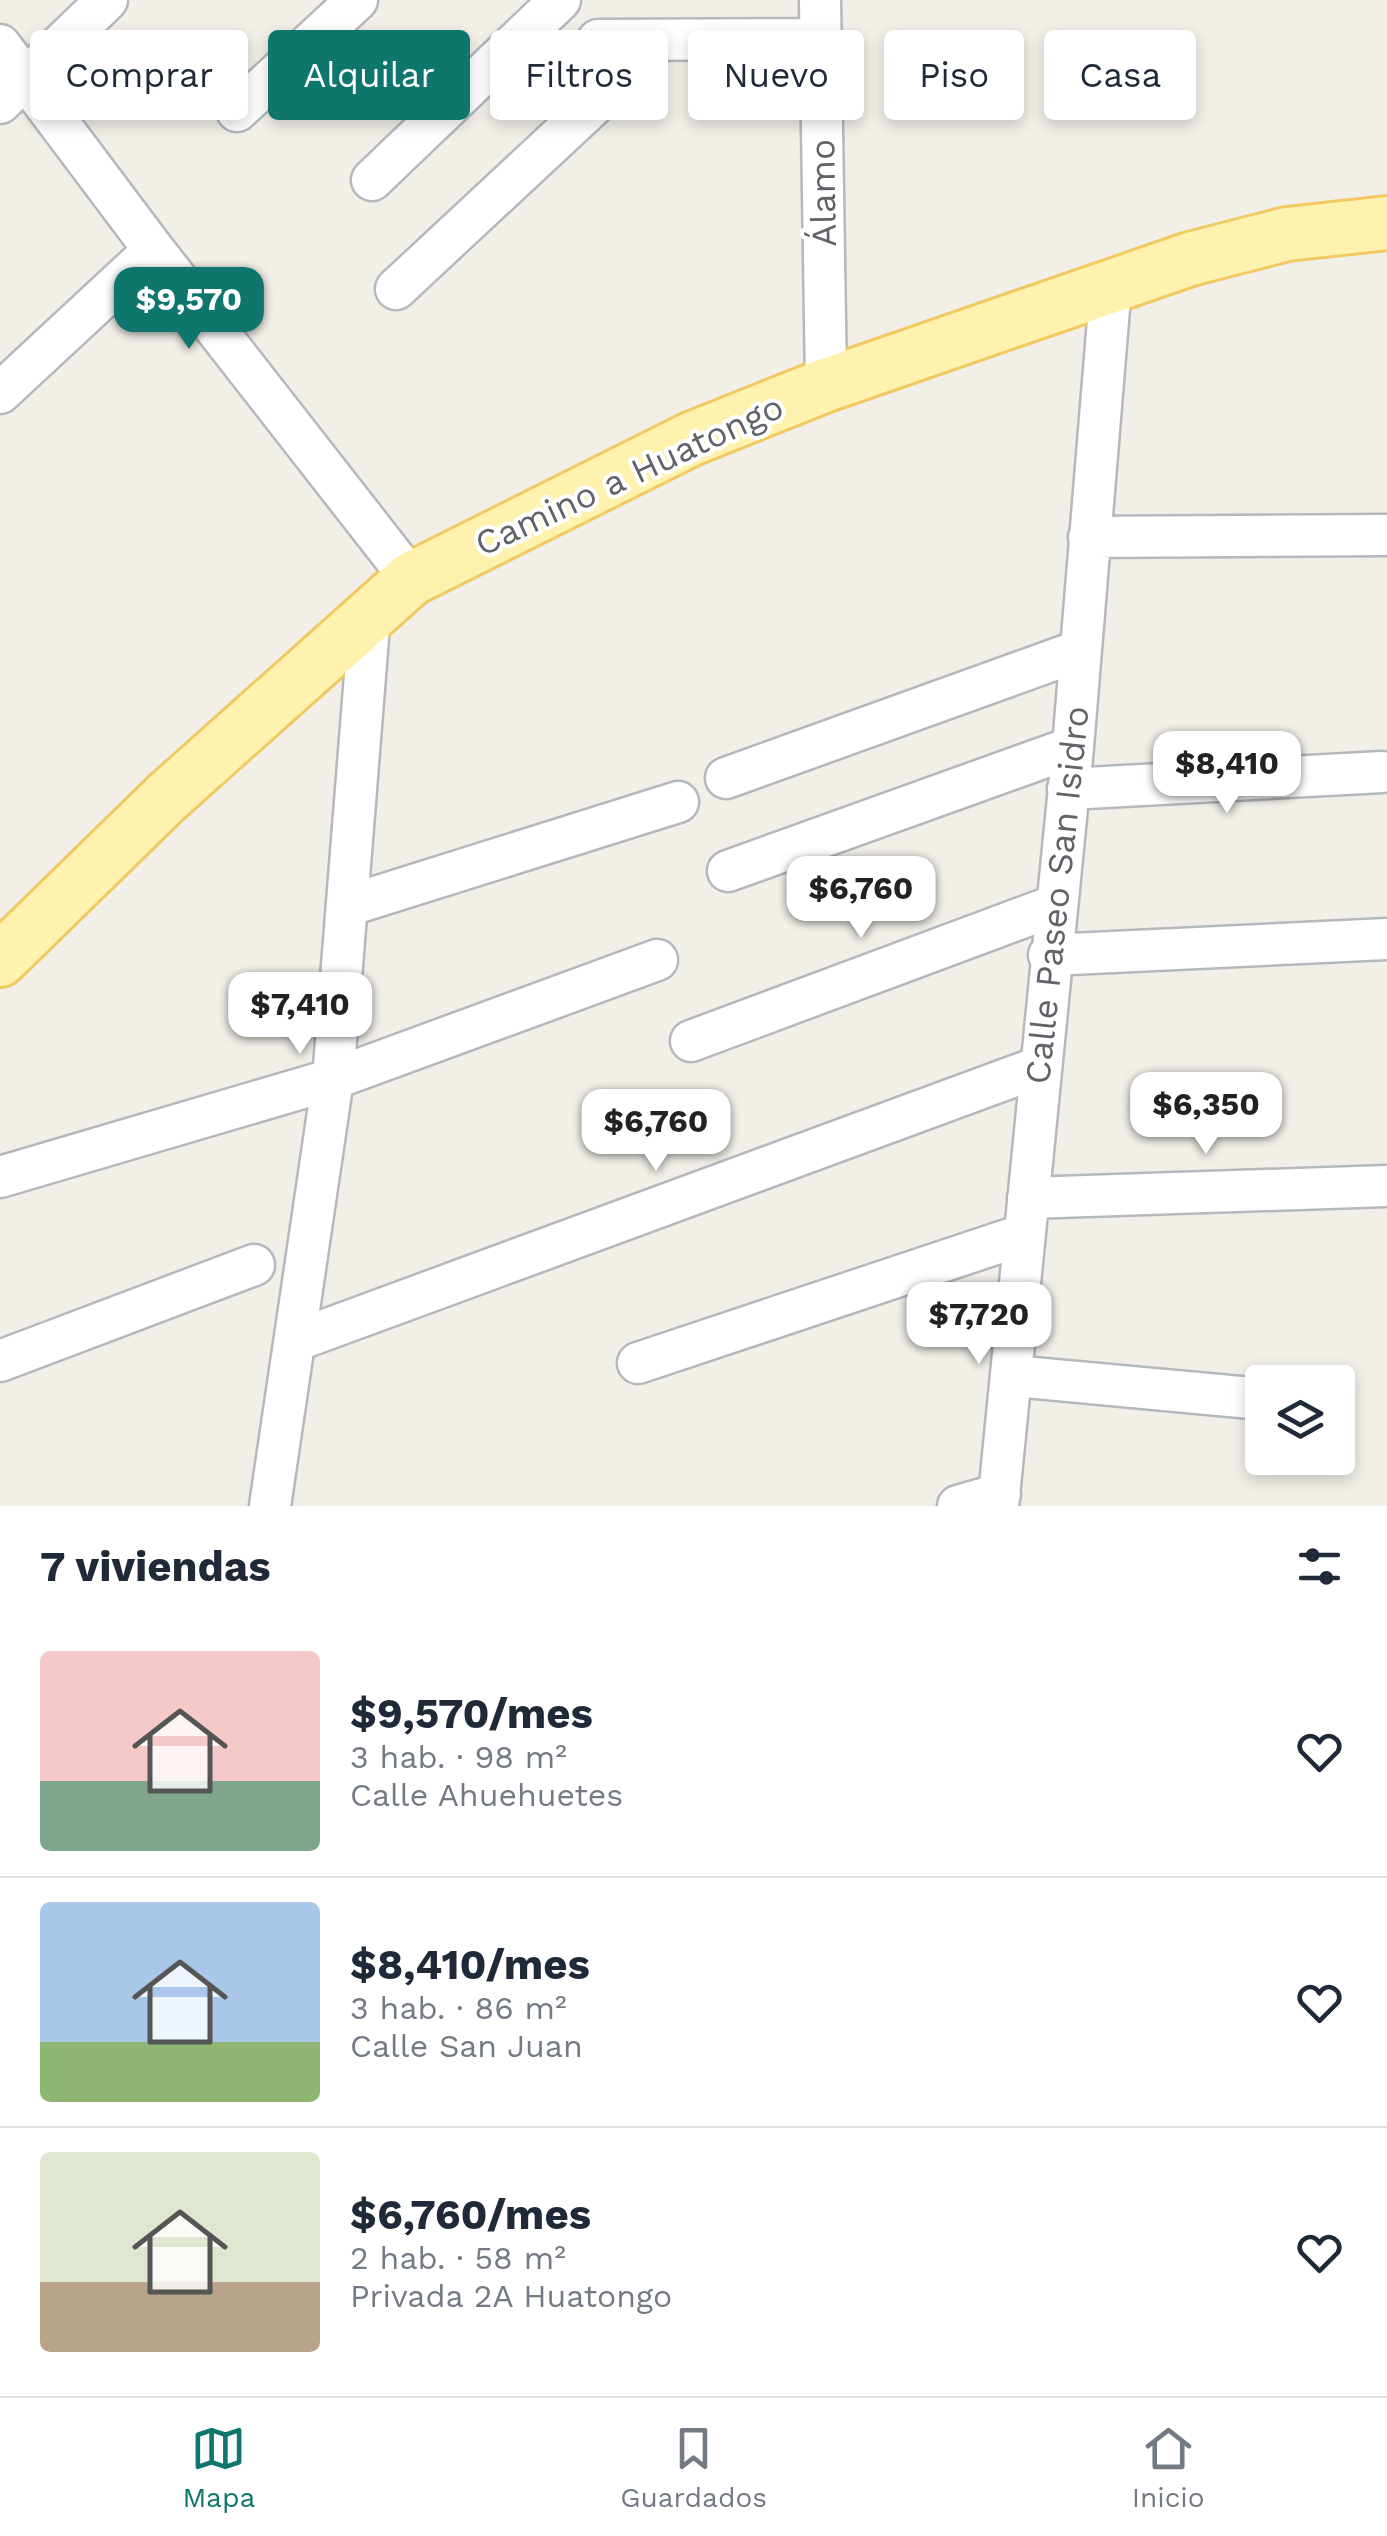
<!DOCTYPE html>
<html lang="es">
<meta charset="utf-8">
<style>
:root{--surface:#fff;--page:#f6f6f7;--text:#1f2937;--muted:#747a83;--line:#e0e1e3;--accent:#0f766e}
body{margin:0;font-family:"Work Sans",sans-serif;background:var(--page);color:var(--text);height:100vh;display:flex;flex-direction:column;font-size:38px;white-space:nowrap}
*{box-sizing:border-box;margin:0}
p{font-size:32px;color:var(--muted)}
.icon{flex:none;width:55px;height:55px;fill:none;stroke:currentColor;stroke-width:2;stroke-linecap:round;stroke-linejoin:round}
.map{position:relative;height:1506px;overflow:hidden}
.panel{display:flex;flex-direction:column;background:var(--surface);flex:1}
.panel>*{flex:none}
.banner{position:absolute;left:30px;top:30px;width:1328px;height:90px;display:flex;gap:20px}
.buttons{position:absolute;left:1245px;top:1365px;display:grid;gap:20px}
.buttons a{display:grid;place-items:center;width:110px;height:110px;border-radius:10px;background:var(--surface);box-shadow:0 5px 15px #0003;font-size:50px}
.price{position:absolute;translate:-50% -85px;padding:0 22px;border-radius:20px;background:#fff;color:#222;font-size:32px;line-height:65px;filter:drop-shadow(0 2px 5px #0008)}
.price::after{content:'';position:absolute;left:50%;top:60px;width:30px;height:22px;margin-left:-15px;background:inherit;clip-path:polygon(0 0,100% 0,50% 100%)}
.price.current{background:var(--accent);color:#fff}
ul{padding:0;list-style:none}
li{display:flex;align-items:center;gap:30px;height:250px;padding:0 40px}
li+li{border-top:2px solid var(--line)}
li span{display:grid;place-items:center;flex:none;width:280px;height:200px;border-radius:10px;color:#555}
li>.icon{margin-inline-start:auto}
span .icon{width:120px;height:120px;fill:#fffc;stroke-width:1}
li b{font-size:42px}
h2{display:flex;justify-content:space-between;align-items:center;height:120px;padding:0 40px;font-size:42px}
.pill{padding:0 35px;border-radius:10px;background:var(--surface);box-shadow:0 5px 15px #0003;font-size:35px;line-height:90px}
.pill.current{background:var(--accent);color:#fff}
.tabs{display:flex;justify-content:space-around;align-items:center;height:140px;border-top:2px solid var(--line);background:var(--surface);font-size:28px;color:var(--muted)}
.tabs a{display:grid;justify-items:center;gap:5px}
.tabs .current{color:var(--accent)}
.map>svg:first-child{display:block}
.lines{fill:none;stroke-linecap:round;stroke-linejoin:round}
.minor-casing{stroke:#b5b8bc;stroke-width:45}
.major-casing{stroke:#f2c960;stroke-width:58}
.minor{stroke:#fff;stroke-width:40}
.major{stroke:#fff2af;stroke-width:52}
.labels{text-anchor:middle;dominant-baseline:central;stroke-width:8;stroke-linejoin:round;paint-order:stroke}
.street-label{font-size:35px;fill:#5f6368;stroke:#fff}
</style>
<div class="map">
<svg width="1387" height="1506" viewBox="0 0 1387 1506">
<rect width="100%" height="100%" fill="#f1efe8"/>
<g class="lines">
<g class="minor-casing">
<path id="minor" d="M820,0L826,385
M598,40L821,39
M0,45L154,250L411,579
M0,103L107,0
M237,111L357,0
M372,180L560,0
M396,289L616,84
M0,393L154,250
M1089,537L1387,535
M726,778L1081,650
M1068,789L1382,772
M728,871L1073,747
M350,905L678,802
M1049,955L1387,939
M691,1041L1056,905
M0,1177L333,1079L657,960
M1028,1198L1387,1186
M295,1341L1039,1067
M0,1361L254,1265
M638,1363L1025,1234
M1013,1376L1262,1399
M270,1506L333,1079L370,613
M958,1506L1000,1494
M998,1506L1073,747L1111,284"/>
</g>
<g class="major-casing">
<path id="major" d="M0,960L167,797L411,579L691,439L826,385L1190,259L1287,234L1387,223"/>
</g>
<use href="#minor" class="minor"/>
<use href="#major" class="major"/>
</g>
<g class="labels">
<g class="street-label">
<text transform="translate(823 193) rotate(-91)">Álamo</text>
<text transform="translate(629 475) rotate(-25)">Camino a Huatongo</text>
<text transform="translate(1057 895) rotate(-84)">Calle Paseo San Isidro</text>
</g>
</g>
</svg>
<div class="buttons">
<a><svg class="icon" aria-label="layers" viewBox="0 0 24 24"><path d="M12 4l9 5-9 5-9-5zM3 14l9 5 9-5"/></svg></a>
</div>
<b class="price current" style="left:189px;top:352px">$9,570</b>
<b class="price" style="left:1227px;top:816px">$8,410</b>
<b class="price" style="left:861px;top:941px">$6,760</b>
<b class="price" style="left:300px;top:1057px">$7,410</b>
<b class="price" style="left:1206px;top:1157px">$6,350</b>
<b class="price" style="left:656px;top:1174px">$6,760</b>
<b class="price" style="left:979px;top:1367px">$7,720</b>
<div class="banner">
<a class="pill">Comprar</a>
<a class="pill current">Alquilar</a>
<a class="pill">Filtros</a>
<a class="pill">Nuevo</a>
<a class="pill">Piso</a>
<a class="pill">Casa</a>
</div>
</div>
<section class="panel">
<h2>7 viviendas<svg class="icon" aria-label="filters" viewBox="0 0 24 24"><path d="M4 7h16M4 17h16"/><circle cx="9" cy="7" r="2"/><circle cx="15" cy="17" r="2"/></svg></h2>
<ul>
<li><span style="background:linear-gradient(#f6c9c9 65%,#7fa58c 0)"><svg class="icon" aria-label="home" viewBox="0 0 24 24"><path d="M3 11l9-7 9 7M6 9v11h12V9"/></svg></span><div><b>$9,570/mes</b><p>3 hab. · 98 m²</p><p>Calle Ahuehuetes</p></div><svg class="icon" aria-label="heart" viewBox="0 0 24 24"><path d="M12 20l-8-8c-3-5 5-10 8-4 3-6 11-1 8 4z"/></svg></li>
<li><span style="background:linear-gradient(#a9c7e8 70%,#8fb573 0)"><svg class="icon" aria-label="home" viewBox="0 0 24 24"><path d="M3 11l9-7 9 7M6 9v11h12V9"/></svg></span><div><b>$8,410/mes</b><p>3 hab. · 86 m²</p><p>Calle San Juan</p></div><svg class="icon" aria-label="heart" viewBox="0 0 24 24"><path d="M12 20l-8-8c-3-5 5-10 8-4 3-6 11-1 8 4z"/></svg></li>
<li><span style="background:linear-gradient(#dfe7d0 65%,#b9a48a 0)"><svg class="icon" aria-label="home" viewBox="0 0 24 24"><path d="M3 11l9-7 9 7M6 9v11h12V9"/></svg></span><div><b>$6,760/mes</b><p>2 hab. · 58 m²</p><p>Privada 2A Huatongo</p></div><svg class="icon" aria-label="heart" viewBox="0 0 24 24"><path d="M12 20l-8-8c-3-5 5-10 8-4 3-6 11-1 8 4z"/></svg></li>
</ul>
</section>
<nav class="tabs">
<a class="current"><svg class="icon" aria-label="map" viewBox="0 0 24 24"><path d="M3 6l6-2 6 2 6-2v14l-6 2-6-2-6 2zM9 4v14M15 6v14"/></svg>Mapa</a>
<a><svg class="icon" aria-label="saved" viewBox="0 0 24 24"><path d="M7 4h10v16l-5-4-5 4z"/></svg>Guardados</a>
<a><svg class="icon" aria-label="home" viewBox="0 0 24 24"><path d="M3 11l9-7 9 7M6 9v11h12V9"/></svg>Inicio</a>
</nav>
